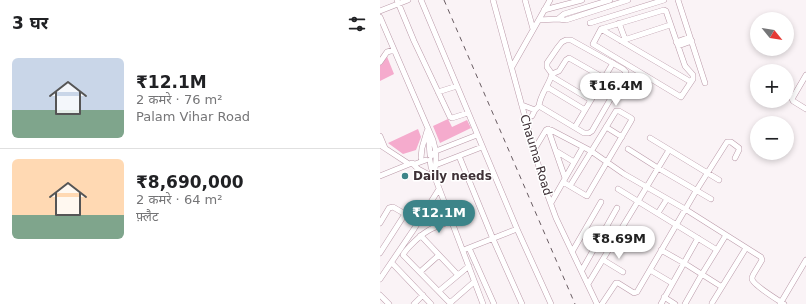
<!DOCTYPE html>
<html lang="hi">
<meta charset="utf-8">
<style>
:root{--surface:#fff;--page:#f6f6f6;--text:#202124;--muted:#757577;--line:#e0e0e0;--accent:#3c8489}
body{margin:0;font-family:"DejaVu Sans","Noto Sans Devanagari",sans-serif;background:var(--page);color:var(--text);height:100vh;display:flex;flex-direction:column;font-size:15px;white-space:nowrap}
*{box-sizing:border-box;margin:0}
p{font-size:13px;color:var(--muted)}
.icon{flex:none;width:22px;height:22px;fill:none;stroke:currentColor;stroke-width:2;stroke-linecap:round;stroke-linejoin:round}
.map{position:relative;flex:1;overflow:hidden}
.panel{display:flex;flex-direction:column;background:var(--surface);width:380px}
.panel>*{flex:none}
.needle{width:26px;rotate:120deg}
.controls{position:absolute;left:370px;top:12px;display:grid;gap:8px}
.controls a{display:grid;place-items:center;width:44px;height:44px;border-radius:50%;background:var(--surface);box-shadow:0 2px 6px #0003;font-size:20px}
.price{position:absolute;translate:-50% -34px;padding:0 9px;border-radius:14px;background:#fff;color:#222;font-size:13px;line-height:26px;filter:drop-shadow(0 1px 2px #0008)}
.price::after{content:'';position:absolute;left:50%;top:24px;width:12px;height:9px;margin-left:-6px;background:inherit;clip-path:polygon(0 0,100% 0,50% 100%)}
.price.active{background:var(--accent);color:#fff}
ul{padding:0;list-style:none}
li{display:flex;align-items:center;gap:12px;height:100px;padding:0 12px}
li+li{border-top:1px solid var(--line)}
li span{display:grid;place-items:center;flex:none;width:112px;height:80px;border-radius:6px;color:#555}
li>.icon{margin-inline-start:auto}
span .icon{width:48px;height:48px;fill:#fffc;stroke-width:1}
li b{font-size:17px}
h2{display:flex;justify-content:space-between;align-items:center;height:48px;padding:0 12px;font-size:17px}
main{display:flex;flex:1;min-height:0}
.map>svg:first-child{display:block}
.green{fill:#f5abcd}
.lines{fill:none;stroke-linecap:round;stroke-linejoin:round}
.minor-casing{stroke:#ba99a8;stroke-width:6}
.minor{stroke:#fff;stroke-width:5}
.rail{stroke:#685b61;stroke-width:1;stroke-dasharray:5 5;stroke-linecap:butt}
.poi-dot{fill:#3c8489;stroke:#fff;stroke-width:1.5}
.labels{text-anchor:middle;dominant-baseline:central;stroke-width:3;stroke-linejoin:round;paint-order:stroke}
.street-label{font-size:12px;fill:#3e3036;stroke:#fff}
.poi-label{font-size:12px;font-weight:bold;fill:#3e3036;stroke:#fff;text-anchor:start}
</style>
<main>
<section class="panel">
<h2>3 घर<svg class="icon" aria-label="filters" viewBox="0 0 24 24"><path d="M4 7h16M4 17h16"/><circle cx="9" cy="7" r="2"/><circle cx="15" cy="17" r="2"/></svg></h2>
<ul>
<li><span style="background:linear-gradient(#c9d6e8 65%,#7fa58c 0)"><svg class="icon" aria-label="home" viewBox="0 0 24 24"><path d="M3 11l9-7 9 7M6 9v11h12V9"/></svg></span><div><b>₹12.1M</b><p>2 कमरे · 76 m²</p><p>Palam Vihar Road</p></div></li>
<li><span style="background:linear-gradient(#ffd9b3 70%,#7fa58c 0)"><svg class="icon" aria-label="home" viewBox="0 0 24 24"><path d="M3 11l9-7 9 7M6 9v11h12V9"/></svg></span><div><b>₹8,690,000</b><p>2 कमरे · 64 m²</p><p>फ़्लैट</p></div></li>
</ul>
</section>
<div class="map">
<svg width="426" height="304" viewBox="0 0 426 304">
<rect width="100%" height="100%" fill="#faf3f6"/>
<path class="green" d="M6,54L14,74L0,81V64Z
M68,119L72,127L87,120L91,128L60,143L53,126Z
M38,129L41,137L36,150L23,154L8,143Z"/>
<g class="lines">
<g class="minor-casing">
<path id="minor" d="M17,0L34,41L70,117L72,118L88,113
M41,0L137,229L171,304
M113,0L154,150L165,188L176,218L217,304
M145,0L153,29
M298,0L325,83
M164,10L202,0
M284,10L286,11L305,66L313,75V79L301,97L213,44L221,29Z
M0,11L28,0
M0,17L53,140C57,152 57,162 54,174
M178,19L184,14L230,0
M159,20L178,19L186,20L248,0
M210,23L284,0
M239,23L245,39
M221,29L311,82
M241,41L290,25
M296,42L310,37
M298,46L312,41
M0,62L7,52L14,50
M132,67L170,0
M172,74L179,71L186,60L189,58L224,78
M426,75L412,99L413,101L426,109
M171,76L211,100
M167,87L205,110
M58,92L77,86
M142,105L155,110
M152,116L155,110L159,106C160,95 169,85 172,74L167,67V63L178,47L182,42L186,40H191L243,69L246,72L212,131L209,133H204L159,106
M195,127L233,63
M226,127L242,137
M168,129L185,178
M48,130L50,155
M0,136L5,148
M270,138L339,180
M0,145L29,164
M248,149L278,168L331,199
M154,150L166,130L168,129L171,130L211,151L244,174L305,209L381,257L382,260L373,275C372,277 372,278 372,279C373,285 398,300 404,304
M176,151L194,162
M51,156L56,151L97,135
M79,156L113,239L142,304
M41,158L42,148L47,131
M50,160L51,167L103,304
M33,164L38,169L55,178
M53,166L102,147
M0,176L32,163L35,164L46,160
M183,182L205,195L207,196L251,121L252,119L251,118L239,111H236L190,186
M238,189L337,250
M171,203L203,147
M278,213L287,199
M0,223L9,208L13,207L39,222
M40,236L43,238L78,275
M89,248L114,304
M86,249L137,229
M233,249L237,243L240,241L249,246
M281,250L304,263L342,287
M192,252L221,202
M0,253L25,214
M225,261L243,272
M12,263L51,304
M202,270L237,208
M270,270L292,283
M40,272L59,255
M0,279L34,229L59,189
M208,284L289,150
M59,291L89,266
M0,295L9,304
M284,297L295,304
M70,303L94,282
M332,303L366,248
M34,304L43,295
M71,304L23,255C25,251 28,248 31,245C45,230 52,228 71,221
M222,304L236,283H238L254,293L257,292L316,191L347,142H351L359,148V150L355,158
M281,304L318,238
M305,304L322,274L346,235
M400,304L426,260"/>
</g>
<use href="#minor" class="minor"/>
<path class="rail" d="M64,0L195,304"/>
</g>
<circle class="poi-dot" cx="25" cy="176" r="4"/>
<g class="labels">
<g class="street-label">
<text transform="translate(156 155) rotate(73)">Chauma Road</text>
</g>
<g class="poi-label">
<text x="33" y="176">Daily needs</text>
</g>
</g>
</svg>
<div class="controls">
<a><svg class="needle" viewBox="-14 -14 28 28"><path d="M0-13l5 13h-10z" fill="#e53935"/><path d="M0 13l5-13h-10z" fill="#757577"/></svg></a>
<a>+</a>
<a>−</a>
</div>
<b class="price" style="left:236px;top:107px">₹16.4M</b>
<b class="price active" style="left:59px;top:234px">₹12.1M</b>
<b class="price" style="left:239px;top:260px">₹8.69M</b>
</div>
</main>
